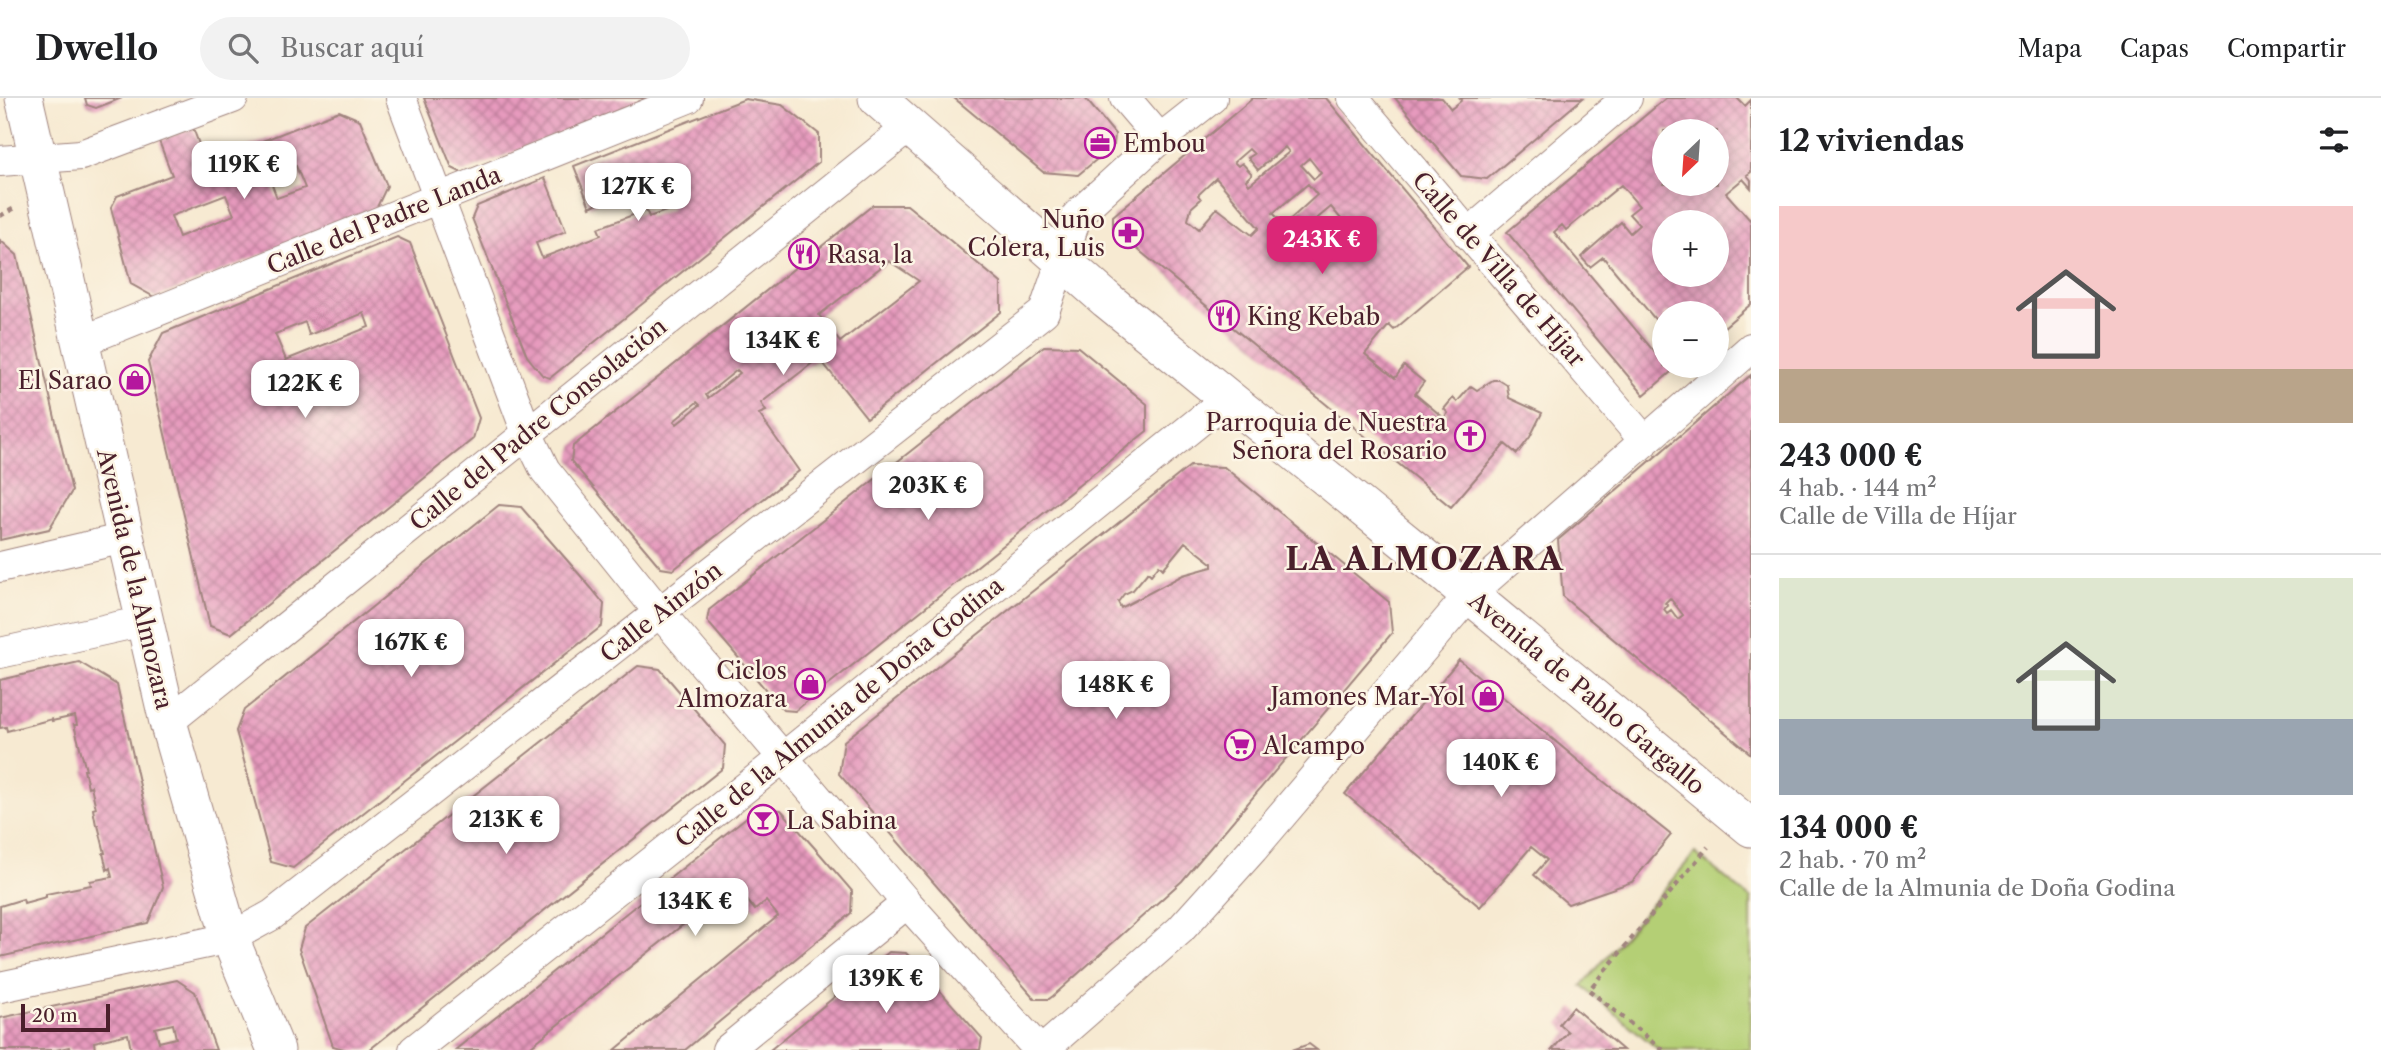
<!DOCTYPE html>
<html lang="es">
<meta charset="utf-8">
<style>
:root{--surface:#fff;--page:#f2f2f2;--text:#202124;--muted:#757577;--line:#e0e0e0;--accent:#db2777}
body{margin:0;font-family:"Libre Caslon Text",serif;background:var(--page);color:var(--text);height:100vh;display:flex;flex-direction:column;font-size:26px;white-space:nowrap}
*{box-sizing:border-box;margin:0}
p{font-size:23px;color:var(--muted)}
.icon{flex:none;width:38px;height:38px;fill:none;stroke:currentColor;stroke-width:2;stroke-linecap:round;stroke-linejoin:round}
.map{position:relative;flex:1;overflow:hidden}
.sheet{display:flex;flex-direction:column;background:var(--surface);width:630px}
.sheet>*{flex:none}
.needle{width:46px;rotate:205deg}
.fabs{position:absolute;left:1652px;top:21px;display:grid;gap:14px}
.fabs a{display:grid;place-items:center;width:77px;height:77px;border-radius:50%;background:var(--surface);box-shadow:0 4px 18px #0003;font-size:35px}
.scale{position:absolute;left:21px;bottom:18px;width:89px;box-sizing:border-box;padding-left:7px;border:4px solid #4a1f2b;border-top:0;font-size:19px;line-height:24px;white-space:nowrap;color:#4a1f2b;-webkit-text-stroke:5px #fcf5e5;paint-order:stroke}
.price{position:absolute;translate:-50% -60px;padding:0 16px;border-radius:14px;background:#fff;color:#222;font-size:23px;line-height:46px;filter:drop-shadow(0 2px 4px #0008)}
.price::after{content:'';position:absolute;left:50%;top:42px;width:21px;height:16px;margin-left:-10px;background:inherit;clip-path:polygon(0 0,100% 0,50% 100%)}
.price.active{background:var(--accent);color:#fff}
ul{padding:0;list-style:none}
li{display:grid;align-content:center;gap:14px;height:371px;padding:0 28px}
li+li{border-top:2px solid var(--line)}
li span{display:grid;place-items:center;height:217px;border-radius:0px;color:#555}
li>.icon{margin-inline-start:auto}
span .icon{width:126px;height:126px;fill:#fffc;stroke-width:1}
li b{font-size:30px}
h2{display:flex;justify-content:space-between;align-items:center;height:84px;padding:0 28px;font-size:30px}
header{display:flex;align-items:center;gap:42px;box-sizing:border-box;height:98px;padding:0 35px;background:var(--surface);border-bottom:2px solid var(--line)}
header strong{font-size:33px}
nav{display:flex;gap:38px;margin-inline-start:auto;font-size:24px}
.search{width:490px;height:63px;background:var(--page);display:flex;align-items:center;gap:18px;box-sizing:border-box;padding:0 24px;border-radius:38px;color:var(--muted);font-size:26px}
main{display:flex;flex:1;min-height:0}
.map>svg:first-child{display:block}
.green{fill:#b4cf75;stroke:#7f7750;stroke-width:2}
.building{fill:url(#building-cross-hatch);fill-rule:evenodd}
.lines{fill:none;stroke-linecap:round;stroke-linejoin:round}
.minor-casing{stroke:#a0847e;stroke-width:32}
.tertiary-casing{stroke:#a0847e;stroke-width:39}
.path{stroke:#a0847e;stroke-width:4.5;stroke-dasharray:5 5;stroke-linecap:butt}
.minor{stroke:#fff;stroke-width:30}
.tertiary{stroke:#fff;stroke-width:37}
.labels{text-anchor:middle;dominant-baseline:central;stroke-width:5;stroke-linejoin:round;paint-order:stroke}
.poi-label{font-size:24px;fill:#4a1f2b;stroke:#fcf5e5;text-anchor:start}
.street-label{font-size:24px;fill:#4a1f2b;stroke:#fcf5e5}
.district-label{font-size:32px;font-weight:bold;letter-spacing:2px;fill:#4a1f2b;stroke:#fcf5e5}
</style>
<header>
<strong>Dwello</strong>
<div class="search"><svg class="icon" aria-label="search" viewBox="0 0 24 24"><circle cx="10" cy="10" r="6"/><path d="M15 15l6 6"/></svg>Buscar aquí</div>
<nav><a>Mapa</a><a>Capas</a><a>Compartir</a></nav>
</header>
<main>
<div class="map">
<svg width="1751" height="952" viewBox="0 0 1751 952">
<defs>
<pattern id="building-cross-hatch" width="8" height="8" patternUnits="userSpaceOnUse" patternTransform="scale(1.75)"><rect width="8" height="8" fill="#e69abd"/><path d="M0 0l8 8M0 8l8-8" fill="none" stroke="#bc7d9a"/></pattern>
</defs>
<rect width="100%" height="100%" fill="#fcf5e5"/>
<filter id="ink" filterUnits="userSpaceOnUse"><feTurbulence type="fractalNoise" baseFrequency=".0143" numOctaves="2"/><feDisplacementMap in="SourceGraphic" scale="14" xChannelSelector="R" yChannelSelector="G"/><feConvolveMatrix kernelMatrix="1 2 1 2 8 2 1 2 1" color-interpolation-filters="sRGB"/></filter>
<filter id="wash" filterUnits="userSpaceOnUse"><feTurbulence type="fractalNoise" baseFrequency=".00686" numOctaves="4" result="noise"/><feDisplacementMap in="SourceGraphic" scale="28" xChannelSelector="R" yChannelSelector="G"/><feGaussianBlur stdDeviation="1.57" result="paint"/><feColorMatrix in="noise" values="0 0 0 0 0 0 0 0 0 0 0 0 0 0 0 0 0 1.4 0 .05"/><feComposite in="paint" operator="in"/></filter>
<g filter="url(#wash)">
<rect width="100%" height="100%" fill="#f7ead2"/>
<path class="green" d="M1695,755L1751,801V952H1659L1582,888Z"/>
<g id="blocks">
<path class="building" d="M85,0H122L96,10L87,7Z
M424,0H648L462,75L452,70Z
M954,0H1085L1115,36L1114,47L1078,77L1043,74Z
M1253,0H1326L1468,169L1394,232L1389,227L1365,256L1395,280L1404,268L1424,284L1415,296L1444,320L1448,315L1444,311L1453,300L1457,304L1471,288L1477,292L1493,282H1499L1507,287L1509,300L1542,315L1530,339L1517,356L1505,346L1451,409L1113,131V118ZM1285,49L1289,54L1249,87L1246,82L1252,76L1242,65L1238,68L1234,64L1249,51L1254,56L1248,60L1258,72ZM1309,60L1321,75L1314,81L1301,67ZM1216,80L1259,130L1252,137L1217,110L1199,131L1188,122L1191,110L1201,101L1198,97ZM1308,86L1317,97L1284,127L1273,115ZM1331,109L1357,140L1325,167L1296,138Z
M1395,0H1442L1451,11L1462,2L1460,0H1583L1487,81L1461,78Z
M1666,0H1737L1745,8L1751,2V74L1747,77L1751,82V90L1743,81L1726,95L1750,122L1751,121V206L1717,235V215H1664V232L1603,159L1590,169L1581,159L1621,124L1630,135L1639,127L1629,116L1639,108L1621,87L1566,132L1562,127L1554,134L1656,256L1664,250V268H1678L1644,297L1507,134ZM1664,33H1717V86H1664ZM1664,124H1717V177H1664Z
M745,1L782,7L819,36V64L550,280L543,278L527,258L472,120L477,108L545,80L566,133L536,145L542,160L601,137L598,130L646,112L649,119L672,111L653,84L644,88L642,84L597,102L598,105L590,109L574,68Z
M339,13L360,22L387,88L377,109L156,200L131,186L111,110L117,98L172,77L159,43L193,30L206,65ZM296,68L305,90L277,100L269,79ZM226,97L234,117L179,139L171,118Z
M873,107H907L928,124L1001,185V214L867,320L819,260L761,305L766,313L759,316L799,373L673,472L661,470L571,363L573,348ZM889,163L919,183L840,244L819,217ZM737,272L740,275L708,300L706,297ZM697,304L700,307L677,326L674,323Z
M397,139L410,145L479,320L473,341L231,536L210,528L148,264L163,235ZM364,215L369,229L286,262L275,236L305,224L309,237Z
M0,142L17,157L72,393L49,431L0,442Z
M1044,248L1078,249L1147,306V333L795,613L783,612L707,523L709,512Z
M1751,277V656L1563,499L1558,442ZM1670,500L1683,517L1678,521L1671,512L1667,515L1664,511L1668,508L1665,505Z
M1190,368L1224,369L1389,504L1392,535L1182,783L1053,898L1049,901H1035L839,676L844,643ZM1185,444L1212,465V469L1183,477L1121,510L1118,504L1124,496L1133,492L1148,474L1151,477L1159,467L1163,471Z
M499,407L521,409L592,491L604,506L602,528L293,770L271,764L236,633L244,612Z
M1459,562L1593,675L1671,737L1632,784L1568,806L1534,777L1547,762L1531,749L1480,809L1345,696Z
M79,564L117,587L163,789L148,825L0,859V808L23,801L24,805L46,799V796L91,787L90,783L112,779L110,770L107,772L103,755H105L98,727H96L93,711L96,710L91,688L88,689L84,672H86L74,627H77L75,618L52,623V621L7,633L6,629L0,630V582Z
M638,568L660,571L725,647L723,670L369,952H347L333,948L299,851L305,830Z
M758,710L781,712L820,756L852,793L851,815L685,952H615L778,818L766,803L755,812L734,786L526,952H455Z
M889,854L906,855L982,940L980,952H770Z
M177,882L195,894L216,952H131L128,936L94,944L95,952H70L69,949L56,952H0V920ZM173,926L176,940L159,944L155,930Z
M1573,909L1582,917L1623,952H1552L1568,934L1559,926Z
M1309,946L1317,952H1292Z"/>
</g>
</g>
<g filter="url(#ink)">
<use href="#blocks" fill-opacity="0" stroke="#a0847e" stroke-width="2"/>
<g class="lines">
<g class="minor-casing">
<path id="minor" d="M401,0L527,335L545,372L660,515L907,805L1039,952
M1125,0L1160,41
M1353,0L1644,342
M0,63L81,57L233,0
M1468,136L1627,0
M80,244L688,0
M0,469L125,440
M0,555L144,523
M168,624L909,29
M0,889L230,840L272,817L1044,214L1077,117L1160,41L1212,0
M414,952L754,683L1228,300
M727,952L907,805
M1043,952L1180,832L1253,751L1469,497L1751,250"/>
</g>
<g class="tertiary-casing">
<path id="tertiary" d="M24,0L168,624L230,840L276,952
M877,0L1107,202L1424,459L1751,730"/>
</g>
<path class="path" d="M0,118L13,111
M1663,952L1589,892L1708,749"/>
<use href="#minor" class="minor"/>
<use href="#tertiary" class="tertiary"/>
</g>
</g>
<defs>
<g id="office-ring" transform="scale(1.575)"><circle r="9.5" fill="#fcf5e5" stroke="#b5179e" stroke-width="1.5"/><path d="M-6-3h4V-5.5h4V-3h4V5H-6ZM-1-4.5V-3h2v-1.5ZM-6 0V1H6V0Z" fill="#b5179e"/></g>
<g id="pharmacy-ring" transform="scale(1.575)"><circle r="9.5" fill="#fcf5e5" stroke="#b5179e" stroke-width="1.5"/><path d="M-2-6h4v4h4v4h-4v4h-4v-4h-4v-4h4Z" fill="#b5179e"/></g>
<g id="restaurant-ring" transform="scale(1.575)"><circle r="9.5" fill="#fcf5e5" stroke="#b5179e" stroke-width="1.5"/><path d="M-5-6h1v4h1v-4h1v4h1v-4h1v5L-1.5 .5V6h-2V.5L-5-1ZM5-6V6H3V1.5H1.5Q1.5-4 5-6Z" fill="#b5179e"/></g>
<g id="shop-ring" transform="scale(1.575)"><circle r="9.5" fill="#fcf5e5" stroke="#b5179e" stroke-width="1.5"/><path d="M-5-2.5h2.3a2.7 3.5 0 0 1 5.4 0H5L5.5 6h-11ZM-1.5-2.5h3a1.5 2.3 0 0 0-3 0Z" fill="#b5179e"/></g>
<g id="church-ring" transform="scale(1.575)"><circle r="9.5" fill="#fcf5e5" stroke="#b5179e" stroke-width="1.5"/><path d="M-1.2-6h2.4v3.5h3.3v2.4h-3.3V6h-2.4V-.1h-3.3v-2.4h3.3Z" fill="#b5179e"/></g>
<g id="supermarket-ring" transform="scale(1.575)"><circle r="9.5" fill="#fcf5e5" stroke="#b5179e" stroke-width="1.5"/><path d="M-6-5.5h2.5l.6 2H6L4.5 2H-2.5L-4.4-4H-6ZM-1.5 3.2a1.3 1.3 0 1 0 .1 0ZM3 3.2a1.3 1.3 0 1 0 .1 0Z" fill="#b5179e"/></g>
<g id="bar-ring" transform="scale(1.575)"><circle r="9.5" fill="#fcf5e5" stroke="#b5179e" stroke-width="1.5"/><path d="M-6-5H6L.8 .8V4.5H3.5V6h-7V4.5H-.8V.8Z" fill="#b5179e"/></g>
</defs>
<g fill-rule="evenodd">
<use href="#office-ring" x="1100" y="45"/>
<use href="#pharmacy-ring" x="1128" y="135"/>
<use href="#restaurant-ring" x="804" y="156"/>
<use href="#restaurant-ring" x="1224" y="218"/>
<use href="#shop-ring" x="135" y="282"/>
<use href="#church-ring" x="1470" y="338"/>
<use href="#shop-ring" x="810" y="586"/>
<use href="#shop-ring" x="1488" y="598"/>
<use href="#supermarket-ring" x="1240" y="647"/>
<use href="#bar-ring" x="763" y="722"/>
</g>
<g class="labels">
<g class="poi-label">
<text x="1123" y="45">Embou</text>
<text x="1105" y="121" text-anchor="end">Nuño<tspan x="1105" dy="28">Cólera, Luis</tspan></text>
<text x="827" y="156">Rasa, la</text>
<text x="1247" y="218">King Kebab</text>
<text x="112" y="282" text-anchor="end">El Sarao</text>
<text x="1447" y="324" text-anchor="end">Parroquia de Nuestra<tspan x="1447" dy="28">Señora del Rosario</tspan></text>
<text x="787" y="572" text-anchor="end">Ciclos<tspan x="787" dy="28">Almozara</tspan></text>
<text x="1465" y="598" text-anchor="end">Jamones Mar-Yol</text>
<text x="1263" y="647">Alcampo</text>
<text x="786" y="722">La Sabina</text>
</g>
<g class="street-label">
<text transform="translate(384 122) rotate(-22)">Calle del Padre Landa</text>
<text transform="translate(1499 171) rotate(49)">Calle de Villa de Híjar</text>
<text transform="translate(538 326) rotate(-39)">Calle del Padre Consolación</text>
<text transform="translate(135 481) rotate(77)">Avenida de la Almozara</text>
<text transform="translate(661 514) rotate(-38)">Calle Ainzón</text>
<text transform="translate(1587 595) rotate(40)">Avenida de Pablo Gargallo</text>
<text transform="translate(839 614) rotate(-39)">Calle de la Almunia de Doña Godina</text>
</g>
<g class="district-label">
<text x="1425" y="460">LA ALMOZARA</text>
</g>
</g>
</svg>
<div class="fabs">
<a><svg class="needle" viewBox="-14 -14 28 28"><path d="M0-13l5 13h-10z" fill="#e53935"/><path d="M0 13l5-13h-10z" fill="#757577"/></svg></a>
<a>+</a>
<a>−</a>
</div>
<div class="scale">20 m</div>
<b class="price" style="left:244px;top:103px">119K €</b>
<b class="price" style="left:638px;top:125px">127K €</b>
<b class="price active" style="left:1322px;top:178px">243K €</b>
<b class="price" style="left:783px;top:279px">134K €</b>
<b class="price" style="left:305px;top:322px">122K €</b>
<b class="price" style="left:928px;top:424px">203K €</b>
<b class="price" style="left:411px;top:581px">167K €</b>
<b class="price" style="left:1116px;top:623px">148K €</b>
<b class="price" style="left:1501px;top:701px">140K €</b>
<b class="price" style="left:506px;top:758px">213K €</b>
<b class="price" style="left:695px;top:840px">134K €</b>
<b class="price" style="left:886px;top:917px">139K €</b>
</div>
<section class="sheet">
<h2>12 viviendas<svg class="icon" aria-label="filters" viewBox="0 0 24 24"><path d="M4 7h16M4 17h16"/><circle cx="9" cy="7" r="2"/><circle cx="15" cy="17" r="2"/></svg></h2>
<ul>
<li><span style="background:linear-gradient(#f6c9c9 75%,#b9a48a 0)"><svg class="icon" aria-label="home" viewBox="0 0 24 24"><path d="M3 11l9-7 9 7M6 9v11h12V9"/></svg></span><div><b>243 000 €</b><p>4 hab. · 144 m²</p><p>Calle de Villa de Híjar</p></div></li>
<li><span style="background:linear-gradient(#dfe7d0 65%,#9aa5b1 0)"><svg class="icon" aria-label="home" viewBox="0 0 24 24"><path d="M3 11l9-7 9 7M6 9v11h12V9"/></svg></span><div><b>134 000 €</b><p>2 hab. · 70 m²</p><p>Calle de la Almunia de Doña Godina</p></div></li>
</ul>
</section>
</main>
